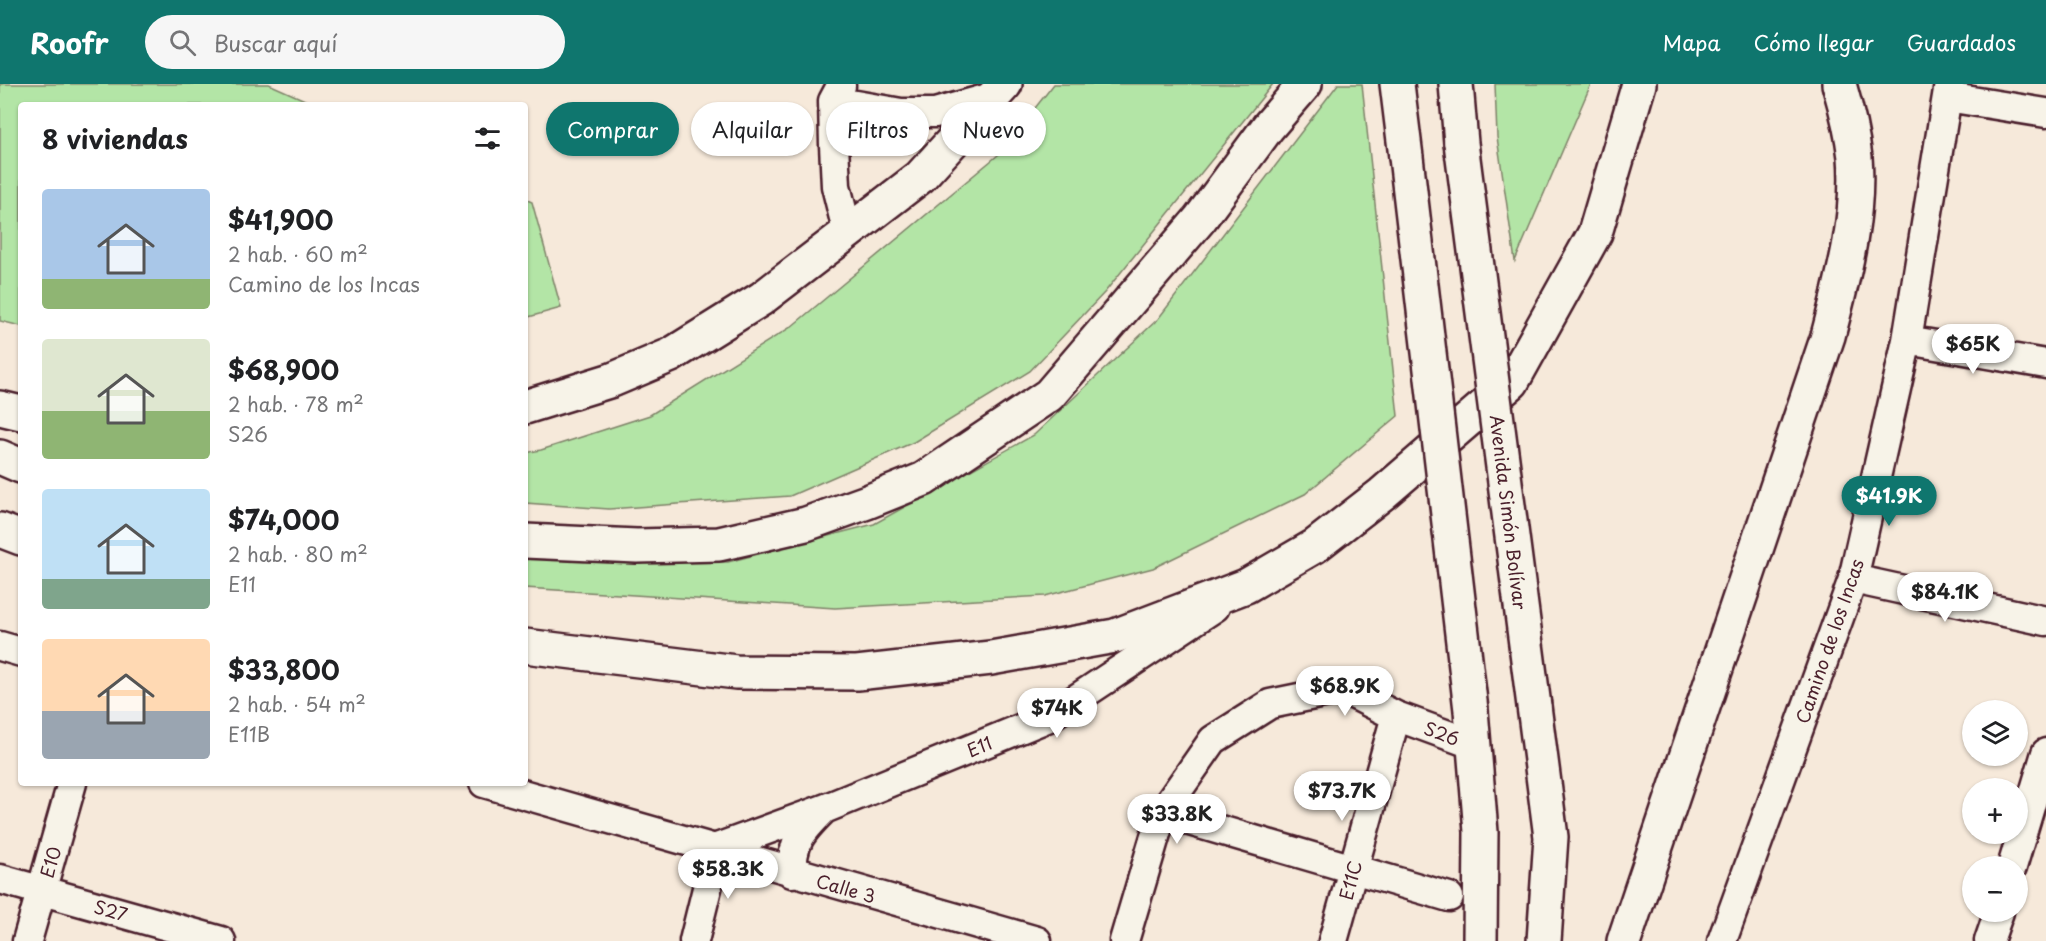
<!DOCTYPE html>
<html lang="es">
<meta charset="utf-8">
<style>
:root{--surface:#fff;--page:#f6f6f6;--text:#202124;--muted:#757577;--accent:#0f766e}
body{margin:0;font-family:"Playpen Sans",sans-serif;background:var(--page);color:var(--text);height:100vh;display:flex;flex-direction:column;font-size:22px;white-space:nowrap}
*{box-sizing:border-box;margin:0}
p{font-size:20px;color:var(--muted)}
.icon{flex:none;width:33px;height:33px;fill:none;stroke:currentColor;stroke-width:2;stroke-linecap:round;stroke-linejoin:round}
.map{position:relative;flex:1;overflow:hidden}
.details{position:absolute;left:18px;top:18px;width:510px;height:684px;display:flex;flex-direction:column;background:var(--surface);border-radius:6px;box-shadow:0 2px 4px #0004}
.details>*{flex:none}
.hud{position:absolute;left:546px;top:18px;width:570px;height:54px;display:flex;gap:12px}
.buttons{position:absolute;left:1962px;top:616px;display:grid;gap:12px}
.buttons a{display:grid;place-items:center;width:66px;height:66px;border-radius:50%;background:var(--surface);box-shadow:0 2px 4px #0004;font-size:30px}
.price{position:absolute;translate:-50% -51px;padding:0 14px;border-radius:21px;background:#fff;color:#222;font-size:20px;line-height:39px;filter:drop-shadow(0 2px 3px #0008)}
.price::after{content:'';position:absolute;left:50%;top:36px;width:18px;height:14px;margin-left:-9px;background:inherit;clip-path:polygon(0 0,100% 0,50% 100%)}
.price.active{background:var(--accent);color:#fff}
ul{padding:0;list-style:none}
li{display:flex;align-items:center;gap:18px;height:150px;padding:0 24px}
li span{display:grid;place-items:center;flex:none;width:168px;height:120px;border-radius:6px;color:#555}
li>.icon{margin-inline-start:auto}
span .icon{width:72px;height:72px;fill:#fffc;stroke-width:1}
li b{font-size:26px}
h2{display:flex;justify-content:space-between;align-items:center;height:72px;padding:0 24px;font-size:26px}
.pill{padding:0 21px;border-radius:27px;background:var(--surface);box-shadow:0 2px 4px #0004;font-size:21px;line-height:54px}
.pill.active{background:var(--accent);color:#fff}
header{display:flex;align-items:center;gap:36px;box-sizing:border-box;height:84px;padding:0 30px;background:var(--accent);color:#fff}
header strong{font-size:28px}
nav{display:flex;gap:33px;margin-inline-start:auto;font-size:21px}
.search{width:420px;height:54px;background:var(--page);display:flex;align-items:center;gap:15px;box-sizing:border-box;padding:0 21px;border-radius:33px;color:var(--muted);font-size:22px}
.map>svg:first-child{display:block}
.green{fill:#b3e5a6;stroke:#7e8268;stroke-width:1.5}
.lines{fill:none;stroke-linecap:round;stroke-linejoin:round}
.minor-casing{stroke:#4a1f2b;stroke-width:33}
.primary-casing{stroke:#4a1f2b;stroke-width:38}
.trunk-casing{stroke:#4a1f2b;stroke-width:38}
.minor{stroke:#f7f3e8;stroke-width:28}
.primary{stroke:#f7f3e8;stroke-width:33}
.trunk{stroke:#f7f3e8;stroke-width:33}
.trunk-bridge-casing{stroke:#4a1f2b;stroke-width:38;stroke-linecap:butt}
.trunk-bridge{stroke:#f7f3e8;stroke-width:33}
.labels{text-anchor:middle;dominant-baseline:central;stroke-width:6;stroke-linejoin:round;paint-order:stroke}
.street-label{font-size:18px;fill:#4a1f2b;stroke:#f7f3e8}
</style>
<header>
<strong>Roofr</strong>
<div class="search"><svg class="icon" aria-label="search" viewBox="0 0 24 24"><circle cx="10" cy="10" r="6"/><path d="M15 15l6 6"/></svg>Buscar aquí</div>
<nav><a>Mapa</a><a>Cómo llegar</a><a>Guardados</a></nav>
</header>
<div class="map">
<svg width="2046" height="857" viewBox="0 0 2046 857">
<rect width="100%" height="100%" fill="#f6e9da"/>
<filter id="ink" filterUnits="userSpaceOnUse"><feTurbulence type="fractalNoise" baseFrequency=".0167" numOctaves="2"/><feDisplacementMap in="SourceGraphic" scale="12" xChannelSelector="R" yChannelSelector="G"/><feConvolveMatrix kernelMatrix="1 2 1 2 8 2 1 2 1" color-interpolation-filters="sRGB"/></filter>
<g filter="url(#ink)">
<path class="green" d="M0,0H269L316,21H21V242L0,237Z
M1054,0H1273L1105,208L1030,287L914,358L790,412L609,425L525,419V369L541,366L650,331L791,243L998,71Z
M1338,0H1362L1398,332L1305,410L1153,484L1045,512L835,524L525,504V474L728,478L874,440L1034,351L1158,235Z
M1495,0H1591L1515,177L1497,53Z
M525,115L532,118L561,224L525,234Z"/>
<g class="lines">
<g class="minor-casing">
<path id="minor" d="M841,2L833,17L834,61L836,102L848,150
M1947,13L2046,29
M833,17L901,29H935L996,12
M1907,256L2046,280
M1853,495L2046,537
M0,562L21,568
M484,699L1037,857
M1162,729L1449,813
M2012,783L2046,669
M792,789C792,758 801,748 822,727
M0,795L221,857
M27,857L72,699
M694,857L717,764L824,725L1049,633L1215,523
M1124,857L1162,729L1213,656L1270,620L1343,605L1396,632L1475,661
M1333,857L1396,632
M1722,857L1853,495L1907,256L1949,0
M1989,857L1999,828"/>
</g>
<g class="primary-casing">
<path id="primary" d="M525,323L612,296L671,271L761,215L920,93L1005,0
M0,324L21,329
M0,446L21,454
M525,562L736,588L857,589L991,574L1115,552L1246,502L1315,462L1382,410L1512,298L1595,149L1639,0"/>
</g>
<g class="trunk-casing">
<path id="trunk" d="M1397,0L1406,73
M1456,0L1461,59
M0,373L21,382
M525,457L637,462L719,460L806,440L867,418L924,395L1049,311L1200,135L1268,43L1305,0
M1534,622L1551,753L1544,857
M1471,626L1481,748L1480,857
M1624,857L1828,252C1843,194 1860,133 1855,73C1852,48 1846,24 1839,0"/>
</g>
<use href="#minor" class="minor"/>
<use href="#primary" class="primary"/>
<use href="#trunk" class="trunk"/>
<g class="trunk-bridge-casing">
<path id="trunk-bridge" d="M1461,59L1534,622
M1406,73L1471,626"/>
</g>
<use href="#trunk-bridge" class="trunk-bridge"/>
</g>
</g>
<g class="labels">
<g class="street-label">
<text transform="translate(1509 428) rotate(83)">Avenida Simón Bolívar</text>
<text transform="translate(1829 557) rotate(-71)">Camino de los Incas</text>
<text transform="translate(1442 649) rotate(21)">S26</text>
<text transform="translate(979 662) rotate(-22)">E11</text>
<text transform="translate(50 778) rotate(-74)">E10</text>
<text transform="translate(1350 796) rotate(-75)">E11C</text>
<text transform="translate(846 804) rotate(16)">Calle 3</text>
<text transform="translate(111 826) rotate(16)">S27</text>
</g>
</g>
</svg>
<div class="buttons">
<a><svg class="icon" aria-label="layers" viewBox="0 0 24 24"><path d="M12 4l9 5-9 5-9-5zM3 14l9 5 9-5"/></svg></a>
<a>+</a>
<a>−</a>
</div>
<b class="price" style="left:1973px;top:291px">$65K</b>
<b class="price active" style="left:1889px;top:443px">$41.9K</b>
<b class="price" style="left:1945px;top:539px">$84.1K</b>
<b class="price" style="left:1345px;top:633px">$68.9K</b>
<b class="price" style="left:1057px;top:655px">$74K</b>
<b class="price" style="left:1342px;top:738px">$73.7K</b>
<b class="price" style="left:1177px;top:761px">$33.8K</b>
<b class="price" style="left:728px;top:816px">$58.3K</b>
<div class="hud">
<a class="pill active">Comprar</a>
<a class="pill">Alquilar</a>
<a class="pill">Filtros</a>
<a class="pill">Nuevo</a>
</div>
<section class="details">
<h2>8 viviendas<svg class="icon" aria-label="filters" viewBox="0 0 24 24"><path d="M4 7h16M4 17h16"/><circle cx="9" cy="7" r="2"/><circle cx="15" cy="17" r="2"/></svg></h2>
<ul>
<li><span style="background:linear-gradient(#a9c7e8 75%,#8fb573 0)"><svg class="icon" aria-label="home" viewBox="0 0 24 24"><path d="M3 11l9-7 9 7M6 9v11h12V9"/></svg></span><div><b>$41,900</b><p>2 hab. · 60 m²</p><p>Camino de los Incas</p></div></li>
<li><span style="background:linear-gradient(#dfe7d0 60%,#8fb573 0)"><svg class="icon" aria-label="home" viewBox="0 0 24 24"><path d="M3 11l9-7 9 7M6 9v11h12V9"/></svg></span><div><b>$68,900</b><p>2 hab. · 78 m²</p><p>S26</p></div></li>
<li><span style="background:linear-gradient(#bfe0f5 75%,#7fa58c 0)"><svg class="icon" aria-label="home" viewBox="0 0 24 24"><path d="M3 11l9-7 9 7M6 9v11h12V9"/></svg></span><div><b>$74,000</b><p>2 hab. · 80 m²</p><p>E11</p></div></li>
<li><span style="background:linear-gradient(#ffd9b3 60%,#9aa5b1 0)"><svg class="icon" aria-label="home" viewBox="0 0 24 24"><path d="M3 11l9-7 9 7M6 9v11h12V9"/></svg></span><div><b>$33,800</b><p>2 hab. · 54 m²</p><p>E11B</p></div></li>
</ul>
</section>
</div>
